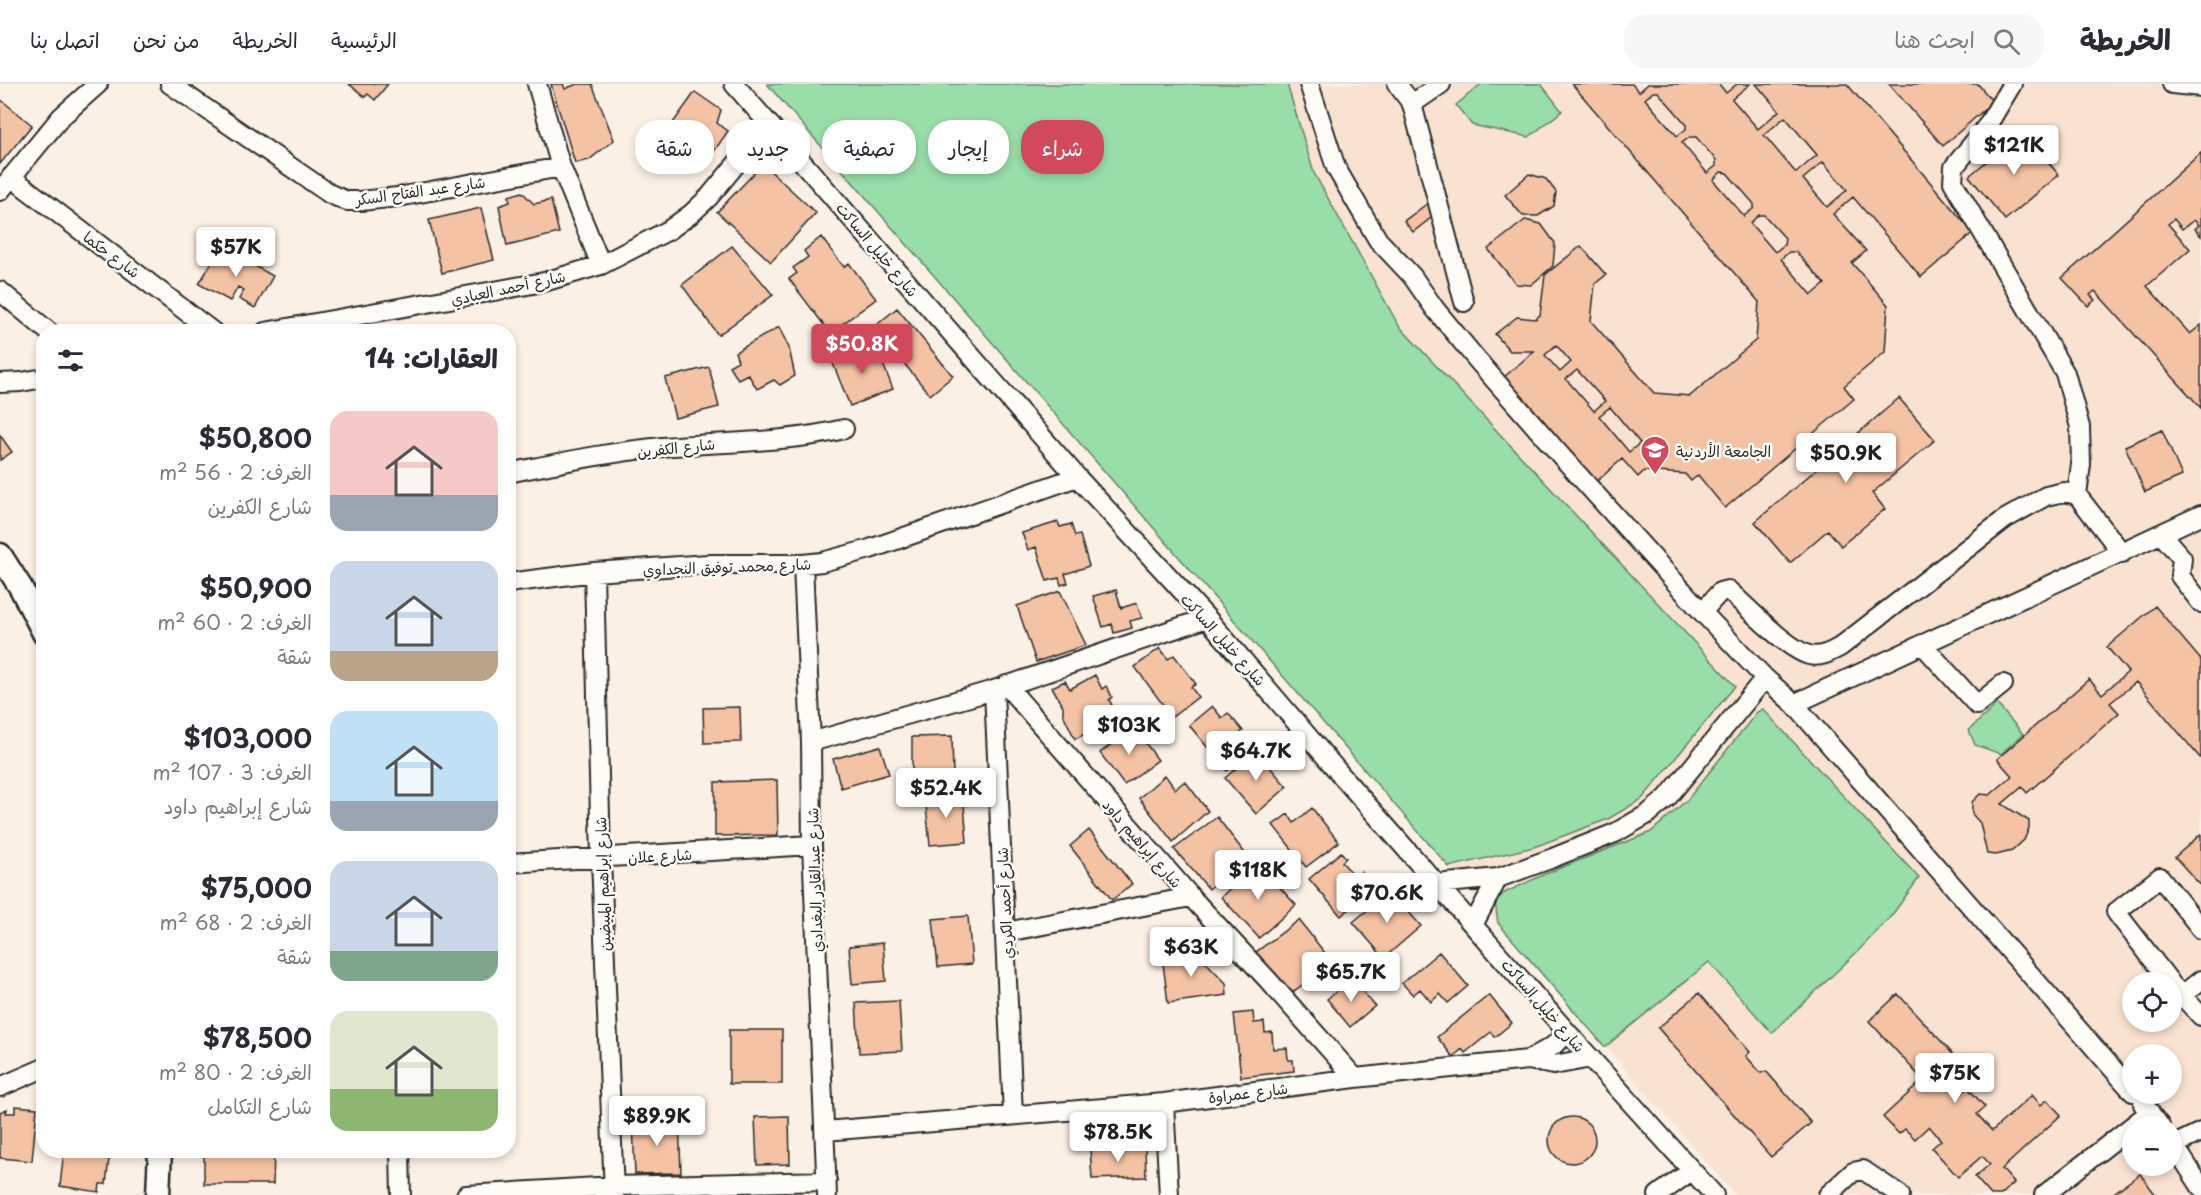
<!DOCTYPE html>
<html lang="ar">
<meta charset="utf-8">
<style>
:root{--surface:#fff;--page:#f7f7f7;--text:#2b2b33;--muted:#7c7c81;--line:#e1e1e2;--accent:#d1495b}
body{margin:0;font-family:"Playpen Sans","Playpen Sans Arabic",sans-serif;background:var(--page);color:var(--text);direction:rtl;height:100vh;display:flex;flex-direction:column;font-size:22px;white-space:nowrap}
*{box-sizing:border-box;margin:0}
p{font-size:20px;color:var(--muted)}
.icon{flex:none;width:33px;height:33px;fill:none;stroke:currentColor;stroke-width:2;stroke-linecap:round;stroke-linejoin:round}
.map{position:relative;flex:1;overflow:hidden;direction:ltr}
.drawer{position:absolute;left:36px;top:240px;width:480px;height:834px;display:flex;flex-direction:column;background:var(--surface);border-radius:24px;box-shadow:0 3px 9px #0003;direction:rtl}
.drawer>*{flex:none}
.hud{position:absolute;left:534px;top:36px;width:570px;height:54px;direction:rtl;display:flex;gap:12px}
.fabs{position:absolute;left:2122px;top:888px;display:grid;gap:12px}
.fabs a{display:grid;place-items:center;width:60px;height:60px;border-radius:50%;background:var(--surface);box-shadow:0 3px 9px #0003;font-size:30px}
.price{position:absolute;translate:-50% -51px;padding:0 14px;border-radius:6px;background:#fff;color:#222;font-size:20px;line-height:39px;filter:drop-shadow(0 2px 3px #0008)}
.price::after{content:'';position:absolute;left:50%;top:36px;width:18px;height:14px;margin-left:-9px;background:inherit;clip-path:polygon(0 0,100% 0,50% 100%)}
.price.current{background:var(--accent);color:#fff}
ul{padding:0;list-style:none}
li{display:flex;align-items:center;gap:18px;height:150px;padding:0 18px}
li span{display:grid;place-items:center;flex:none;width:168px;height:120px;border-radius:18px;color:#555}
li>.icon{margin-inline-start:auto}
span .icon{width:72px;height:72px;fill:#fffc;stroke-width:1}
li b{font-size:26px}
h2{display:flex;justify-content:space-between;align-items:center;height:72px;padding:0 18px;font-size:26px}
.pill{padding:0 21px;border-radius:24px;background:var(--surface);box-shadow:0 3px 9px #0003;font-size:21px;line-height:54px}
.pill.current{background:var(--accent);color:#fff}
header{display:flex;align-items:center;gap:36px;box-sizing:border-box;height:84px;padding:0 30px;background:var(--surface);border-bottom:2px solid var(--line)}
header strong{font-size:28px}
nav{display:flex;gap:33px;margin-inline-start:auto;font-size:21px}
.search{width:420px;height:54px;background:var(--page);display:flex;align-items:center;gap:15px;box-sizing:border-box;padding:0 21px;border-radius:24px;color:var(--muted);font-size:22px}
.map>svg:first-child{display:block}
.built{fill:#f9e2d2;fill-rule:evenodd}
.green{fill:#99dda8;stroke:#62846a;stroke-width:1.5}
.building{fill:#f4c2a4;stroke:#2b2b2b;stroke-width:1.5;fill-rule:evenodd}
.lines{fill:none;stroke-linecap:round;stroke-linejoin:round}
.minor-casing{stroke:#2b2b2b;stroke-width:22}
.major-casing{stroke:#2b2b2b;stroke-width:27}
.minor{stroke:#fdfcf7;stroke-width:18}
.major{stroke:#fdfcf7;stroke-width:22}
.labels{text-anchor:middle;dominant-baseline:central;stroke-width:5;stroke-linejoin:round;paint-order:stroke}
.street-label{font-size:15px;fill:#2b2b2b;stroke:#fdfcf7}
.poi-label{font-size:15px;fill:#2b2b2b;stroke:#fdfcf7;text-anchor:start}
</style>
<header>
<strong>الخريطة</strong>
<div class="search"><svg class="icon" aria-label="search" viewBox="0 0 24 24"><circle cx="10" cy="10" r="6"/><path d="M15 15l6 6"/></svg>ابحث هنا</div>
<nav><a>الرئيسية</a><a>الخريطة</a><a>من نحن</a><a>اتصل بنا</a></nav>
</header>
<div class="map">
<svg width="2201" height="1111" viewBox="0 0 2201 1111">
<rect width="100%" height="100%" fill="#fbf0e6"/>
<filter id="ink" filterUnits="userSpaceOnUse"><feTurbulence type="fractalNoise" baseFrequency=".0167" numOctaves="2"/><feDisplacementMap in="SourceGraphic" scale="12" xChannelSelector="R" yChannelSelector="G"/><feConvolveMatrix kernelMatrix="1 2 1 2 8 2 1 2 1" color-interpolation-filters="sRGB"/></filter>
<g filter="url(#ink)">
<path class="built" d="M767,0H2201V1111H1735ZM2133,898H2172V938H2133ZM2133,970H2172V1010H2133ZM2133,1042H2172V1082H2133Z"/>
<path class="green" d="M767,0H1287L1314,89L1399,242L1735,602L1642,715L1608,735L1534,763L1449,783Z
M1481,0H1541L1562,27L1529,53L1472,41L1456,21Z
M1996,619L2023,650L2001,670L1975,661L1969,646L1992,625Z
M1763,625L1919,794L1892,831L1859,866L1772,949L1709,878L1605,963L1498,839L1495,818L1504,809L1545,790L1651,748L1688,715L1757,628Z"/>
<path class="building" d="M349,0H388L375,16L368,10L365,13Z
M551,0H563L565,5L577,0H592L614,56L589,76L575,79Z
M1572,0H1632L1639,8L1648,0H1719L1726,9L1737,0H1750L1732,15L1758,45L1779,27L1756,0H1847L1973,149L1921,193L1853,113L1833,130L1866,167L1852,179L1888,221L1885,268L1844,302L1854,315L1725,424L1698,391L1691,397L1685,390L1644,387L1638,393L1622,375L1596,398L1503,294L1534,267H1510L1495,250L1517,233L1535,235L1540,231L1545,191L1581,162L1606,191L1595,200L1591,237L1654,309L1690,312L1756,256L1759,218ZM1653,8H1658L1686,40V45L1677,52L1645,15ZM1785,33L1817,71L1796,89L1764,51ZM1690,53H1696L1716,76V82L1707,89L1682,59ZM1823,78L1847,106L1827,123L1803,95ZM1721,88L1727,89L1754,120V124L1744,132L1713,96ZM1759,131H1764L1785,154L1784,161L1775,168L1750,139ZM1789,168H1796L1825,200L1812,211L1781,175ZM1556,261L1571,278L1560,288L1545,271ZM1577,286L1605,317L1594,327L1566,295ZM1610,323L1640,359L1629,368L1599,332Z
M1889,0H1978L1993,18L1943,62Z
M695,8L721,26L717,39L728,47L704,82L663,53Z
M0,15L32,41L0,80Z
M2022,48L2059,91L2005,136L1969,92Z
M2201,69V152L2195,145L2199,141L2194,136L2182,145L2174,135L2168,140L2190,165L2147,202L2190,250L2201,241V324L2095,207L2090,211L2095,216L2088,222L2062,194Z
M763,80L816,129L771,178L717,128Z
M1529,90L1546,95L1556,108L1554,122L1538,132H1523L1505,111Z
M522,108L534,120L551,116L559,149L507,162L499,122L510,118L509,112Z
M1428,119L1436,130L1413,148L1404,137Z
M481,124L494,176L442,189L429,136Z
M1525,136L1541,140L1555,159L1553,182L1531,201L1516,200L1488,165Z
M821,153L844,183L849,179L876,215L830,249L789,195L797,189L793,184L808,173L804,167Z
M732,162L773,211L718,251L682,201Z
M221,163L273,192L255,224L239,215L244,206L238,203L230,217L199,200Z
M897,224L953,292L930,311L874,243Z
M779,243L789,264L795,292L780,301L774,296L757,305L748,290L738,295L729,282L738,277L735,268Z
M875,260L893,305L850,322L832,277Z
M709,283L719,323L675,334L665,294Z
M1899,314L1935,356L1872,409L1885,425L1841,462L1828,446L1790,479L1755,438Z
M2162,346L2182,392L2145,408L2125,362Z
M0,351L12,368L0,376Z
M1058,438L1060,443L1071,440L1075,452L1080,451L1089,482L1065,490L1068,499L1061,501L1059,494L1047,497L1036,463L1028,466L1022,449Z
M1116,506L1121,524L1137,519L1142,534L1130,537L1132,544L1114,549L1112,540L1103,543L1093,512Z
M1060,507L1086,561L1036,578L1017,522Z
M2155,522L2201,576V675L2136,598L2110,619L2119,629L2027,709L2022,703L2002,720L2029,737V744L2024,756L2012,767L1996,771L1987,770L1980,739L1972,730V718L1980,710L1990,711L2012,692L1997,675L2089,595L2102,610L2128,588L2107,563Z
M1160,564L1168,575L1174,571L1196,600L1191,603L1198,613L1172,633L1135,583Z
M1095,591L1102,605L1106,602L1112,613L1109,616L1116,628L1101,637V642L1075,655L1063,630V622L1052,603L1065,597L1070,605Z
M1212,622L1222,634L1228,629L1243,647L1238,651L1251,668L1227,687L1189,641Z
M740,623L741,658L704,659L703,624Z
M1134,643L1158,676L1124,701L1100,669Z
M952,652L953,690L912,691V653Z
M880,662L889,690L841,704L833,675Z
M1256,667L1287,703L1256,730L1225,694Z
M1165,691L1175,705L1185,697L1208,727L1173,758L1139,714Z
M777,696L778,751L715,752V698Z
M963,708L967,758L930,761L925,712Z
M1312,724L1339,758L1306,783L1273,741L1288,730L1294,739Z
M1217,733L1247,772L1209,805L1174,765Z
M1089,746L1132,800L1112,816L1070,762Z
M2201,750V802L2175,773Z
M1341,768L1346,774L1342,778L1355,793L1361,788L1375,804L1341,832L1309,795Z
M1257,779L1296,821L1259,854L1221,813Z
M1390,807L1421,842L1384,874L1353,838Z
M968,832L972,880L938,883L933,835Z
M1299,836L1332,878L1289,911L1256,868Z
M883,859L886,897L852,900L849,862Z
M1195,867L1226,899L1227,911L1168,919L1162,871Z
M1439,868L1468,902L1448,919L1440,910L1431,918L1420,905L1413,911L1402,899Z
M1352,895L1375,922L1350,943L1327,915Z
M1699,909L1750,968L1746,972L1761,989L1766,987L1811,1039L1771,1073L1658,944Z
M1898,910L1961,979L1944,995L1959,1011L1968,1004L1985,1023L1977,1030L1992,1047L2032,1011L2041,1021L2047,1016L2061,1031L2002,1085L2014,1099L2001,1111H1991L1975,1093L1990,1080L1982,1072L1958,1093L1932,1064L1941,1056L1929,1042L1915,1055L1905,1045L1899,1050L1883,1033L1923,996L1869,937Z
M1489,911L1512,939L1495,953L1491,948L1465,969L1462,965L1453,973L1437,953Z
M899,917L902,967L859,969L856,919Z
M1253,928L1254,939L1264,938L1265,949L1272,948L1273,965L1287,964L1288,976H1293L1294,987L1241,993L1234,930Z
M729,946H782V1000H729Z
M15,1022L37,1024L32,1077L0,1074V1028L7,1025L6,1029H15Z
M789,1032L790,1080L757,1081L755,1033Z
M1549 1056a23 23 0 1 1 46 0a23 23 0 1 1-46 0Z
M679,1036L681,1089L635,1090L633,1038Z
M1145,1063L1146,1093L1092,1095L1090,1065Z
M64,1066H110L106,1100H100L99,1108L60,1102Z
M204,1066L274,1068L273,1100H204Z
M2140,1090L2156,1111H2111Z"/>
<g class="lines">
<g class="minor-casing">
<path id="minor" d="M170,0L330,110L347,117H361L398,113L561,83
M537,0L561,83L601,181
M734,0L1077,393L1207,534L1347,698L1567,948L1714,1111
M1309,0L1336,84L1378,156L1412,192L1435,225L1478,277L1562,373L1702,528L1765,594L1794,620L2133,1008
M1397,0L1412,20L1441,0
M2012,0L1987,42L1954,83L1953,98L2065,289L2080,343L2081,380L2077,411
M2172,0L2201,3
M1412,20L1464,218
M11,93L213,248
M0,107L61,33L98,0
M0,207L49,248
M265,248L544,198L601,181L669,146L691,130L709,113L738,78L772,43
M0,299L21,298L44,294
M508,389C559,379 610,368 662,363C721,358 787,359 844,345
M2161,450L2182,474L2180,492L2201,519
M803,480L811,658L812,761L827,1111
M594,488L601,774L614,1111
M508,499L594,488L708,480H803L822,478L870,465L1077,393
M1702,528L1720,508L1728,506C1746,522 1787,565 1809,571C1820,574 1831,568 1840,563L2005,435L2046,412L2064,408L2077,411L2122,469
M1922,560L1977,621L2003,600
M1006,601L1191,813L1268,896L1355,994
M994,606L1013,1031
M1794,620L2201,431
M811,658L994,606L1207,534
M508,779L812,761
M1437,800L1498,794L1550,775L1615,749L1648,730L1667,714L1765,594
M1473,841L1498,794
M1006,848L1191,813
M2170,898L2116,828L2160,793L2201,845
M2172,901L2201,932
M2181,912L2201,896
M1528,976L1554,981L1591,974
M0,1003L44,984
M1164,1019L1169,1111
M2143,1020L2160,1042
M825,1047L1164,1019L1355,994L1528,976L1553,962L1567,948
M2172,1058L2201,1103
M2174,1061L2201,1048
M400,1066L401,1111
M466,1111L614,1102L827,1097
M1658,1111L1691,1087
M1828,1111L1853,1088L1863,1086L1900,1111
M2044,1111L2150,1028"/>
</g>
<g class="major-casing">
<path id="major" d="M0,471L21,504L44,549
M158,1111L160,1066"/>
</g>
<use href="#minor" class="minor"/>
<use href="#major" class="major"/>
</g>
</g>
<defs>
<g id="university-pin" transform="scale(1.5)"><path d="M0 17L-7.5 6A9.5 9.5 0 1 1 7.5 6Z" fill="#d1495b" stroke="#fdfcf7"/><path d="M0-5L7-2L0 1L-7-2ZM-4 1L0 2.5L4 1V4Q0 6-4 4Z" fill="#fff"/></g>
</defs>
<g fill-rule="evenodd">
<use href="#university-pin" x="1655" y="366"/>
</g>
<g class="labels">
<g class="street-label">
<text transform="translate(420 106) rotate(-8)">شارع عبد الفتاح السكر</text>
<text transform="translate(878 165) rotate(50)">شارع خليل الساكت</text>
<text transform="translate(112 170) rotate(37)">شارع حكما</text>
<text transform="translate(508 203) rotate(-12)">شارع أحمد العبادي</text>
<text transform="translate(676 363) rotate(-6)">شارع الكفرين</text>
<text transform="translate(727 482) rotate(-2)">شارع محمد توفيق النجداوي</text>
<text transform="translate(1224 555) rotate(48)">شارع خليل الساكت</text>
<text transform="translate(1143 759) rotate(49)">شارع إبراهيم داود</text>
<text transform="translate(660 771) rotate(-3)">شارع علان</text>
<text transform="translate(814 796) rotate(-92)">شارع عبدالقادر البغدادي</text>
<text transform="translate(602 800) rotate(-92)">شارع إبراهيم المبيضين</text>
<text transform="translate(1004 819) rotate(-93)">شارع أحمد الكردي</text>
<text transform="translate(1544 921) rotate(49)">شارع خليل الساكت</text>
<text transform="translate(1248 1008) rotate(-7)">شارع عمراوة</text>
</g>
<g class="poi-label">
<text x="1676" y="366">الجامعة الأردنية</text>
</g>
</g>
</svg>
<div class="fabs">
<a><svg class="icon" aria-label="locate" viewBox="0 0 24 24"><circle cx="12" cy="12" r="6"/><path d="M12 2v4M12 18v4M2 12h4M18 12h4"/></svg></a>
<a>+</a>
<a>−</a>
</div>
<b class="price" style="left:2014px;top:92px">$121K</b>
<b class="price" style="left:236px;top:194px">$57K</b>
<b class="price current" style="left:862px;top:291px">$50.8K</b>
<b class="price" style="left:1846px;top:400px">$50.9K</b>
<b class="price" style="left:1129px;top:672px">$103K</b>
<b class="price" style="left:1256px;top:698px">$64.7K</b>
<b class="price" style="left:946px;top:735px">$52.4K</b>
<b class="price" style="left:1258px;top:817px">$118K</b>
<b class="price" style="left:1387px;top:840px">$70.6K</b>
<b class="price" style="left:1191px;top:894px">$63K</b>
<b class="price" style="left:1351px;top:919px">$65.7K</b>
<b class="price" style="left:1955px;top:1020px">$75K</b>
<b class="price" style="left:657px;top:1063px">$89.9K</b>
<b class="price" style="left:1118px;top:1079px">$78.5K</b>
<div class="hud">
<a class="pill current">شراء</a>
<a class="pill">إيجار</a>
<a class="pill">تصفية</a>
<a class="pill">جديد</a>
<a class="pill">شقة</a>
</div>
<section class="drawer">
<h2>العقارات: 14<svg class="icon" aria-label="filters" viewBox="0 0 24 24"><path d="M4 7h16M4 17h16"/><circle cx="9" cy="7" r="2"/><circle cx="15" cy="17" r="2"/></svg></h2>
<ul>
<li><span style="background:linear-gradient(#f6c9c9 70%,#9aa5b1 0)"><svg class="icon" aria-label="home" viewBox="0 0 24 24"><path d="M3 11l9-7 9 7M6 9v11h12V9"/></svg></span><div><b>$50,800</b><p>الغرف: 2 · 56 m²</p><p>شارع الكفرين</p></div></li>
<li><span style="background:linear-gradient(#c9d6e8 75%,#b9a48a 0)"><svg class="icon" aria-label="home" viewBox="0 0 24 24"><path d="M3 11l9-7 9 7M6 9v11h12V9"/></svg></span><div><b>$50,900</b><p>الغرف: 2 · 60 m²</p><p>شقة</p></div></li>
<li><span style="background:linear-gradient(#bfe0f5 75%,#9aa5b1 0)"><svg class="icon" aria-label="home" viewBox="0 0 24 24"><path d="M3 11l9-7 9 7M6 9v11h12V9"/></svg></span><div><b>$103,000</b><p>الغرف: 3 · 107 m²</p><p>شارع إبراهيم داود</p></div></li>
<li><span style="background:linear-gradient(#c9d6e8 75%,#7fa58c 0)"><svg class="icon" aria-label="home" viewBox="0 0 24 24"><path d="M3 11l9-7 9 7M6 9v11h12V9"/></svg></span><div><b>$75,000</b><p>الغرف: 2 · 68 m²</p><p>شقة</p></div></li>
<li><span style="background:linear-gradient(#dfe7d0 65%,#8fb573 0)"><svg class="icon" aria-label="home" viewBox="0 0 24 24"><path d="M3 11l9-7 9 7M6 9v11h12V9"/></svg></span><div><b>$78,500</b><p>الغرف: 2 · 80 m²</p><p>شارع التكامل</p></div></li>
</ul>
</section>
</div>
